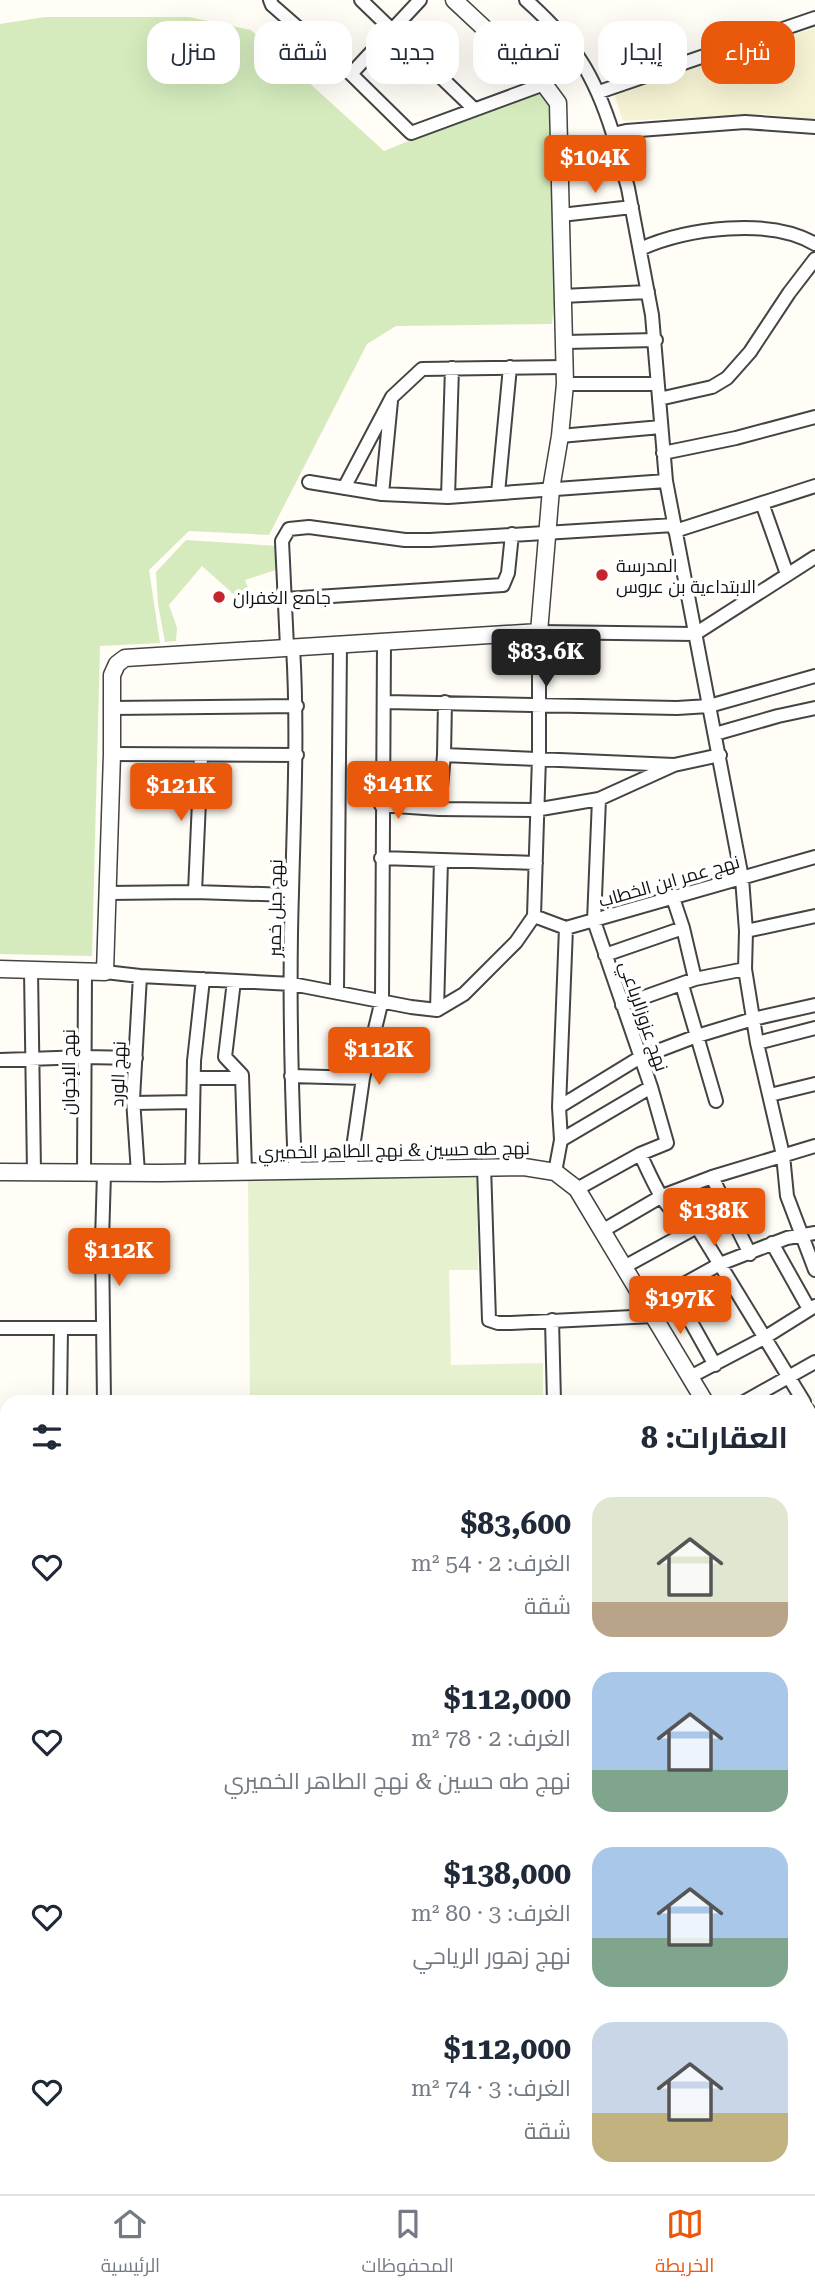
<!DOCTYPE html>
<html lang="ar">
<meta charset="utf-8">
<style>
:root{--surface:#fff;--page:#f2f2f3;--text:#1f2937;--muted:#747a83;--line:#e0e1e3;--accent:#ea580c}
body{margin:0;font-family:"Roboto Serif",Cairo,serif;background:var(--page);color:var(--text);direction:rtl;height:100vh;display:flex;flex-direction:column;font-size:26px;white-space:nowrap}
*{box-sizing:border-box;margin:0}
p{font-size:23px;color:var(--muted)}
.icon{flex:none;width:38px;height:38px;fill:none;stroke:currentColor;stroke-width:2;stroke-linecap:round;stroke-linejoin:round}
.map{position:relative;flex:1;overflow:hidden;direction:ltr}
.side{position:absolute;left:0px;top:1395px;width:816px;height:800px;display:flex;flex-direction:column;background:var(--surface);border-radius:21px 21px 0 0;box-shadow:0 7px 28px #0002;direction:rtl}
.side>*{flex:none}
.top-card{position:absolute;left:21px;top:21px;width:774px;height:63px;direction:rtl;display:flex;gap:14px}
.price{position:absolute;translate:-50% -60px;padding:0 16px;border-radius:7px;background:var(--accent);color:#fff;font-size:23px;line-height:46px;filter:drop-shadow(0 2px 4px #0008)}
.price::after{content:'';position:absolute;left:50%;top:42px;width:21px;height:16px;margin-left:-10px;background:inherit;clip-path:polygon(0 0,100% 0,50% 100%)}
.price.on{background:#222;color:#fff}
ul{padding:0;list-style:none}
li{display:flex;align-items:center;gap:21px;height:175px;padding:0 28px}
li span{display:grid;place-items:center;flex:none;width:196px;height:140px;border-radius:21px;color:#555}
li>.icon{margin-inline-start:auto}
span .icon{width:84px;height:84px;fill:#fffc;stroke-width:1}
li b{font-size:30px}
h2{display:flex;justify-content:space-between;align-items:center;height:84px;padding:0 28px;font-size:30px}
.tag{padding:0 24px;border-radius:21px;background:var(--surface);box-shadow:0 7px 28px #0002;font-size:24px;line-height:63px}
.tag.on{background:var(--accent);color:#fff}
.dock{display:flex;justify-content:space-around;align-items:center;height:98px;border-top:2px solid var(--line);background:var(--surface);font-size:19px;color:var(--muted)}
.dock a{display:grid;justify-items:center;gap:4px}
.dock .on{color:var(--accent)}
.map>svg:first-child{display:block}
.farmland{fill:#f6f3d4}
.green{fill:#d5ebbd}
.pitch{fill:#e6f2cf}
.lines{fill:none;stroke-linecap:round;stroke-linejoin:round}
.minor-casing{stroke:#444;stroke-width:16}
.tertiary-casing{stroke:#444;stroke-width:19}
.minor{stroke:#fff;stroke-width:12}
.tertiary{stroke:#fff;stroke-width:16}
.poi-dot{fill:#c4262e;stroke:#fff;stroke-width:2.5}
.labels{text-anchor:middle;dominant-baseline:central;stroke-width:7;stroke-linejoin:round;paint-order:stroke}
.poi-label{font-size:18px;fill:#111;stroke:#fff;text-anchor:start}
.street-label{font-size:18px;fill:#111;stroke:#fff}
</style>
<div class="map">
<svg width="815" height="2194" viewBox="0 0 815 2194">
<rect width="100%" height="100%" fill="#fffdf5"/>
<path class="farmland" d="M815,28V120L764,114L623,121L613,91Z"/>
<path class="green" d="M45,17H189L251,30L384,151L537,89L549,106L555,292L552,324L396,326L367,344L269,535L189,531L149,570L160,643L100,646L92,956L0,954V24Z
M186,540L278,546L279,569L245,580L250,594L239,599L202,566L169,605L177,628L176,641L165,642L158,604L156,572Z"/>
<path class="pitch" d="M477,1178L478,1270H449L451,1365L543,1363V1402H250L248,1180Z"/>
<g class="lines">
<g class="minor-casing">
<path id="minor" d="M270,0L272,5L351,74L411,133L544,84
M361,0L474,109
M526,0C574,43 594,73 613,134
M351,74L420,0
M599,92L815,18
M815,127L745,122L626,131L613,134L628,188L652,315L666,481L742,878L746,931L745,969L757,1043L783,1155L787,1196L815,1270
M561,215L632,207
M640,249C687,228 770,217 815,244
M562,296L648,292
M565,342L656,340
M565,384H657
M659,399L712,387L727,378L750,352L789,293L815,259
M560,436L661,427
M663,453L736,438L815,417
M309,482L382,494L448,497L666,481
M344,488L392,397L422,369L565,367
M498,493L510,367
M382,494L391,401
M448,497L452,368
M762,503L787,574
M675,531L815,486
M285,599L503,585L508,573L512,534
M287,647L282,541L289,529L309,527L405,540H430L674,525
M293,647C298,729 294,810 292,892C289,985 291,1077 295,1170
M385,702L677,708L709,706L815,676
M112,708L297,706
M715,734L778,716L815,708
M112,754L297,755
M444,755L674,765L720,755
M381,805L439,809L535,810L599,799L674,765
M439,809L444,755L445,702
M381,858L536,863
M195,892L201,756
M108,893L195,892L291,895
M673,898L683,928L695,979
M534,916L566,928L815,857
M746,931L815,916
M605,955L683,928
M31,970L34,1172
M105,972L140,976L292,984L411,1007L437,1010L464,994L516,942L534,916L539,757V632L695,634L815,557
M234,981L225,1057L242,1075L245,1171
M682,985L716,1101
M337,991L340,644
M622,1005L695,979L745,969
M437,1010L441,860
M757,1043L815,1028
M0,1060L85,1057L136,1058
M291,1076L363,1078
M194,1078H242
M770,1095L815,1084
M133,1103L193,1102
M559,1107L639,1058L697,1036L753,1019L815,1005
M561,1140L651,1087
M640,1154C654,1182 665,1217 697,1227L804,1402
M484,1166L489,1320L498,1323H511L653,1316
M350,1169L363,1078L382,1000L384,641
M84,1172L85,972
M192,1172L194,1061L203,979
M555,1172L561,1140L559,1107L566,928
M138,1173L133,1099L140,976
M712,1177L750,1254
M577,1189L640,1154L667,1143L651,1087L594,921L599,799
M602,1231L662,1196L712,1177L815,1146
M772,1243L809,1309
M624,1267L697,1227
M673,1290L715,1365
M646,1305L720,1264L787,1238L815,1233
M552,1320L554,1402
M0,1328H103
M690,1377L764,1338L815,1306
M60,1402L61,1328
M104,1402L102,1241L104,1173
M744,1402L815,1362
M808,1410L815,1421
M808,1467L815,1463
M0,1480H7
M808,1514L815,1511
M808,1562L815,1558
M808,1630L815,1631
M0,1635H7
M0,1790H7
M808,1798L815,1800
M808,1922H815
M0,1945H7
M808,1973H815
M808,2009L815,2027
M808,2129L815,2147
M0,2160L7,2161
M808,2164L815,2162
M194,2188L195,2194
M247,2188L249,2194
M305,2188V2194
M379,2188L383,2194
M26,2194V2188
M140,2194L141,2188
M346,2194L357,2188
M746,2194L756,2188"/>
</g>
<g class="tertiary-casing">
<path id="tertiary" d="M0,969L105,972L112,754V675L117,664L125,658L539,632L551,489L560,436L565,384L558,103L544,84L454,0
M0,1172L161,1173L524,1167L555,1172L577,1189L705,1402
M808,1581L815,1592
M808,1677L815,1665
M0,2098H7
M707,2188L717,2194"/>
</g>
<use href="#minor" class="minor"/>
<use href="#tertiary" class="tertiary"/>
</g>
<g class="poi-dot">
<circle cx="602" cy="575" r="7"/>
<circle cx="219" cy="597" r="7"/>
</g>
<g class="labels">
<g class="poi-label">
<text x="616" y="565">المدرسة<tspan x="616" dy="21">الابتداءية بن عروس</tspan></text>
<text x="233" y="597">جامع الغفران</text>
</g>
<g class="street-label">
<text transform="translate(669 881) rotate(-16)">نهج عمر ابن الخطاب</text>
<text transform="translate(275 908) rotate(-89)">نهج جبل خمير</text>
<text transform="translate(644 1016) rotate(71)">نهج عزوزالرباعي</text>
<text transform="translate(68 1072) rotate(-90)">نهج الإخوان</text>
<text transform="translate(118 1074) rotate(-88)">نهج الورد</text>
<text transform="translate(394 1150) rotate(-1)">نهج طه حسين &amp; نهج الطاهر الخميري</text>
</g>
</g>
</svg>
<b class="price" style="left:595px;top:195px">$104K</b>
<b class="price on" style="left:546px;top:689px">$83.6K</b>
<b class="price" style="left:398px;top:821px">$141K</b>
<b class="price" style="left:181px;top:823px">$121K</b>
<b class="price" style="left:379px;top:1087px">$112K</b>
<b class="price" style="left:714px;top:1248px">$138K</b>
<b class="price" style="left:119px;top:1288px">$112K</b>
<b class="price" style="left:680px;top:1336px">$197K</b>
<div class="top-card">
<a class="tag on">شراء</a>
<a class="tag">إيجار</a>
<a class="tag">تصفية</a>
<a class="tag">جديد</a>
<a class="tag">شقة</a>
<a class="tag">منزل</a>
</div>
<section class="side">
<h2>العقارات: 8<svg class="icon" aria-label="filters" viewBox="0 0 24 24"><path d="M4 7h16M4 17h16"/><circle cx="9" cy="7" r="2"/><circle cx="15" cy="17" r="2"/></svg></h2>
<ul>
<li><span style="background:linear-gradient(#dfe7d0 75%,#b9a48a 0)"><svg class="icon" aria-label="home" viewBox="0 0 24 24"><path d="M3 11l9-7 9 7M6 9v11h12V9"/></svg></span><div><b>$83,600</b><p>الغرف: 2 · 54 m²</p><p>شقة</p></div><svg class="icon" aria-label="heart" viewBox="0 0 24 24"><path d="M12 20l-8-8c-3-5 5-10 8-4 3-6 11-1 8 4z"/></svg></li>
<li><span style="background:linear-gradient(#a9c7e8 70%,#7fa58c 0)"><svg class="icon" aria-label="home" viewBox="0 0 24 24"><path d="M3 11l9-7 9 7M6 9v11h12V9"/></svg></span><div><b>$112,000</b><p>الغرف: 2 · 78 m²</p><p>نهج طه حسين &amp; نهج الطاهر الخميري</p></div><svg class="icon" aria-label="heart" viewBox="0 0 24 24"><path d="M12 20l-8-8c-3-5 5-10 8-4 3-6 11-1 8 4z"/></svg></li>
<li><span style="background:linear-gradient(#a9c7e8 65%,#7fa58c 0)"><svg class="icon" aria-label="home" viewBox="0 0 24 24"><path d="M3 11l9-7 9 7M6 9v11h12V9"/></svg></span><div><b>$138,000</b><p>الغرف: 3 · 80 m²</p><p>نهج زهور الرياحي</p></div><svg class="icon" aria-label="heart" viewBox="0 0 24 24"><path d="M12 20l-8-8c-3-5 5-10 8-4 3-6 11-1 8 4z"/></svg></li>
<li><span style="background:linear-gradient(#c9d6e8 65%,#c2b280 0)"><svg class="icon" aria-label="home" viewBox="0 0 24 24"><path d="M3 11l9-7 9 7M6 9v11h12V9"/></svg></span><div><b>$112,000</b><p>الغرف: 3 · 74 m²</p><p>شقة</p></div><svg class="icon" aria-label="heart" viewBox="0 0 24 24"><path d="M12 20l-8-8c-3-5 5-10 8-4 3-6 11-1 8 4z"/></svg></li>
</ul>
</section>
</div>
<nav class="dock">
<a class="on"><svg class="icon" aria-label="map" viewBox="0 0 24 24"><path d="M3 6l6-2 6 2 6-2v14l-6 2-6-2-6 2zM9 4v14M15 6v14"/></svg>الخريطة</a>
<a><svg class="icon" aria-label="saved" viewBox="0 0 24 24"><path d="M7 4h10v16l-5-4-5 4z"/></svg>المحفوظات</a>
<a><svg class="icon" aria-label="home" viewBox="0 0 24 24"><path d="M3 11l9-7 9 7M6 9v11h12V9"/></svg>الرئيسية</a>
</nav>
